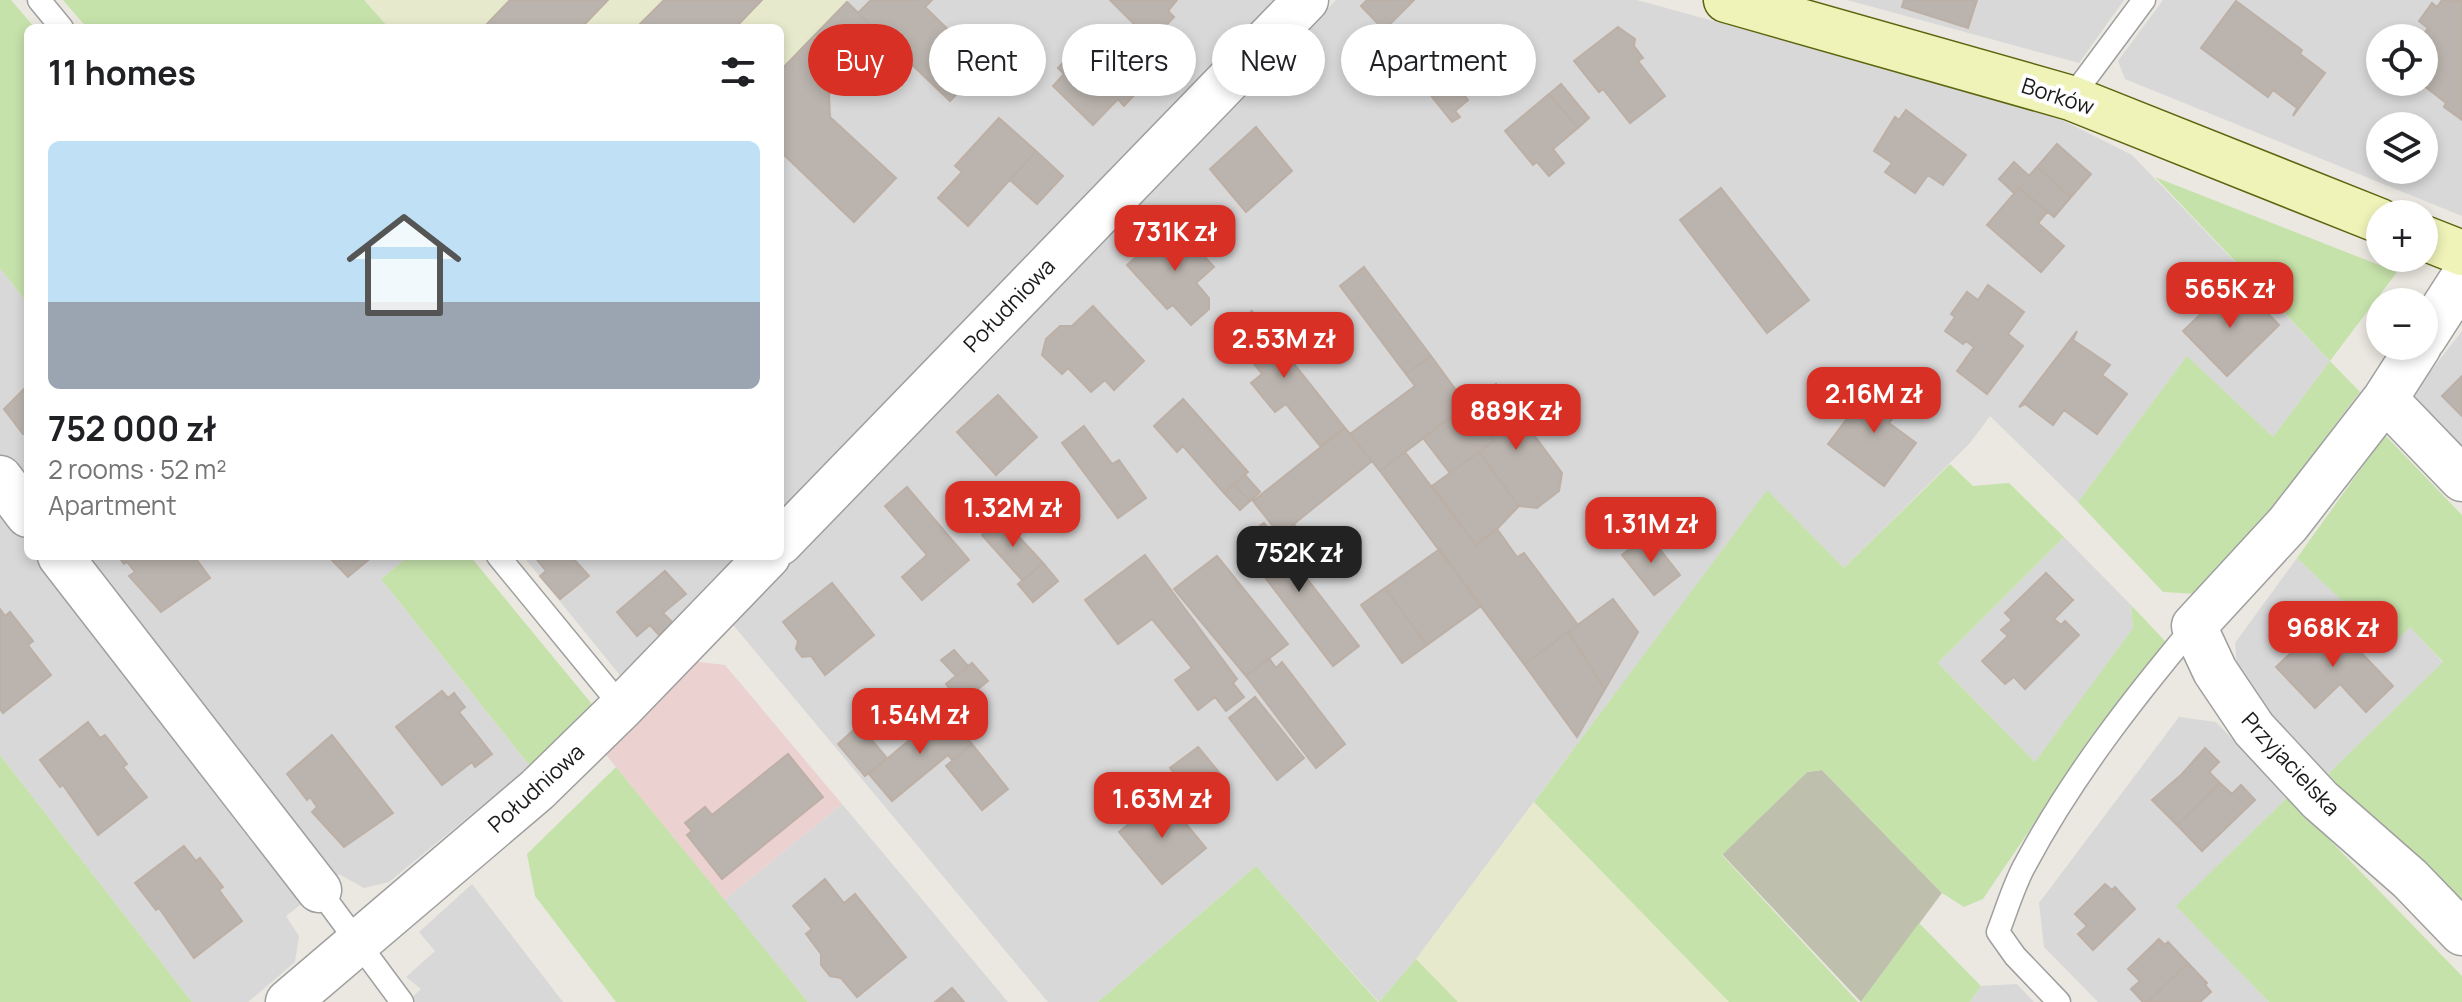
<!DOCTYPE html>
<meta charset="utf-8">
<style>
:root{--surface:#fff;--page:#f2f2f2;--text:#202124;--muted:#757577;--accent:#d93025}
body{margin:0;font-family:Manrope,sans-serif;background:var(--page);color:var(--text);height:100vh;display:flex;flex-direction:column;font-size:30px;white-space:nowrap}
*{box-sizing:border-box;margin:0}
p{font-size:26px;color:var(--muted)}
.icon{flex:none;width:44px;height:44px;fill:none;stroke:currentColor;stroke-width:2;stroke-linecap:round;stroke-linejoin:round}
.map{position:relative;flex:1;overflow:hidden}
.panel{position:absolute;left:24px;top:24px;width:760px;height:536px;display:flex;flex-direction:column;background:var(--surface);border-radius:12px;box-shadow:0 4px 12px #0003}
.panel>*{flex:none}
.banner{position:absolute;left:808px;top:24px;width:760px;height:72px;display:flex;gap:16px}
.tools{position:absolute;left:2366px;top:24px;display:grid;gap:16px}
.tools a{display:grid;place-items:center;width:72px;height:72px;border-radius:50%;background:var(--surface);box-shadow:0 4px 12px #0003;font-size:40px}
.price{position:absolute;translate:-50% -68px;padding:0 18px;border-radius:16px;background:var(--accent);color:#fff;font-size:26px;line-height:52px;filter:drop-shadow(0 2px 4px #0008)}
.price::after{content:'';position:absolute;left:50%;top:48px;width:24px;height:18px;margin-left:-12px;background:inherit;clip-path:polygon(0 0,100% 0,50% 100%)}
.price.active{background:#222;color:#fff}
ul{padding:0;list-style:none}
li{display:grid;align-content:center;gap:16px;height:424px;padding:0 24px}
li span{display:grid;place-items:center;height:248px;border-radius:12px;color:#555}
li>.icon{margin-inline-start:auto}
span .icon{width:144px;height:144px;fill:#fffc;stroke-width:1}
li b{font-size:34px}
h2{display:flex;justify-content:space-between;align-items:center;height:96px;padding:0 24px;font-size:34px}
.pill{padding:0 28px;border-radius:36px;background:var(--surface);box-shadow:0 4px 12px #0003;font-size:28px;line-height:72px}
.pill.active{background:var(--accent);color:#fff}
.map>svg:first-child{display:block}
.residential{fill:#d9d8d8;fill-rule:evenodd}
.commercial{fill:#ebd2d1}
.construction{fill:#bfbfae}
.farmland{fill:#e7e9cd}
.grass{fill:#c6e2ab}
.building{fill:#bbb4ae;stroke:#bcafa5;stroke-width:2}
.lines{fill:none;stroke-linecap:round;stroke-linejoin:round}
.lane-casing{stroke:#9f9f9f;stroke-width:25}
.street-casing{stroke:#9f9f9f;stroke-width:47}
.secondary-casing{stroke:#5c650e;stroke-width:47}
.lane{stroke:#fff;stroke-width:22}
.street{stroke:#fff;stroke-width:44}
.secondary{stroke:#f0f3b8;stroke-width:44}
.labels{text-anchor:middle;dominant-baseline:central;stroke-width:8;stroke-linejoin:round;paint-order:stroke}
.street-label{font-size:22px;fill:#1b1b1b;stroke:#fff}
</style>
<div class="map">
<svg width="2462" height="1002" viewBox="0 0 2462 1002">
<rect width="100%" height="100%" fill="#ebe8e1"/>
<path class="residential" d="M849,0H1283L780,513V71Z
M1336,0H1637L2046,112L2132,155L2330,361L2273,437L2187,357L2078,502L1990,416L1970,443L1844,568L1767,491L1416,959L1379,1002L1256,866L1098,1002H1048L729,620L820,530Z
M1847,0H2124L2079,63Z
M2163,0H2462V216L2125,79L2118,61ZM2380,38H2424V82H2380ZM2380,126H2424V170H2380Z
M0,268L28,304V556H409L381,579L530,766L389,882L364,888L339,874L286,916L299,936L295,962L248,1002H192L0,755Z
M2462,331V447L2412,395Z
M2064,537L2131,605L2133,628L2036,763L1938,663Z
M523,556H737L627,684Z
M2297,558L2390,645L2410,626L2443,663L2328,774L2238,678L2235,643Z
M2179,717L2216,722L2288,797L2177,906L2269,1002H2098L2044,947L2039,903Z
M842,804L1008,1002H808L724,900Z
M472,884L563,1002H407L421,989L406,977L435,951L419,932Z
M2017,984L2034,1002H1970L1981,986Z"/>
<path class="commercial" d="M691,661L725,665L842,804L724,900L603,751Z"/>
<path class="construction" d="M1822,770L1942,893L1861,1002L1722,854L1807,772Z"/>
<path class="farmland" d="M364,0H849L780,71V28H389Z
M1534,802L1729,1002H1458L1416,959Z"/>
<path class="grass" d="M0,0H11L35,28H28V304L0,268Z
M63,0H364L389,28H87Z
M2155,177L2397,272L2330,361L2360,392L2238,553L2198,594L2163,592L2078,502L2187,356L2273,437L2330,361Z
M2385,435L2462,515V911L2328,774L2443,662L2410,627L2390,646L2297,558Z
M1950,464L1973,486L2009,483L2064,537L1938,663L2035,762L2133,628L2131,605L2166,642L2059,787L1983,899L1964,907L1942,893L1822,770L1807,772L1722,855L1858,1002H1729L1534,802L1767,490L1844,568Z
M409,556H470L596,709L530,766L381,579Z
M0,755L192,1002H0Z
M616,767L808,1002H616L535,896L527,854Z
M2288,797L2462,976V1002H2269L2176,906Z
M1256,866L1378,1002H1098Z
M1919,923L1981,986L1970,1002H1861Z
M1416,959L1458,1002H1379Z"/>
<path class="building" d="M510,0H608L581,28H483Z
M664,0H762L735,28H636Z
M871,0H932L925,7L971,52L981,41L995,54L950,101L858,13Z
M1110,0H1177L1168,11L1174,17L1156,36L1151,31L1146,36Z
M1367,0H1414L1384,30L1361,6Z
M1904,0H1977L1968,28L1902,7Z
M2442,0L2462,1V120L2444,107L2446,103L2423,85L2420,89L2410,82H2424V38H2421L2428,28L2419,21L2432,3L2437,7Z
M2236,1L2302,50L2300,54L2325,73L2293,116L2297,108L2273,90L2268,97L2201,48Z
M847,2L883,37L829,94L830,117L896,178L854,222L780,151V71Z
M1618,27L1635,39L1634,46L1643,58L1638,61L1665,96L1630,123L1603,89L1599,92L1574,61Z
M1413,30L1446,72L1425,88L1392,46Z
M1091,45L1139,90L1124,106L1118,99L1093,125L1053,86L1064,74L1058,68L1074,51L1080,57Z
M1446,72L1468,100L1455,111L1460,117L1452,122L1425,88Z
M1561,84L1589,118L1578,128L1549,94Z
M1549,94L1578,128L1553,149L1564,163L1549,176L1537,162L1533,165L1505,131Z
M1906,110L1966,155L1943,185L1928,175L1915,193L1885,172L1892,163L1874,151L1895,117L1899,120Z
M999,118L1036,151L968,226L938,198L962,172L955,166Z
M1256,127L1292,171L1246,212L1210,169Z
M2057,144L2091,174L2071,197L2037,167Z
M1036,151L1063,176L1037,204L1010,180Z
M2014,162L2029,176L2037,167L2071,197L2054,217L2019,188L2014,193L1999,179Z
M1721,188L1809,300L1767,333L1680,220Z
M2019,188L2047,212L2038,223L2064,246L2041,272L1987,225Z
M1174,223L1214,267L1196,283L1209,298V309L1191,325L1173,305L1167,309L1127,265Z
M1364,267L1431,356L1406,374L1340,286Z
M1988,285L2024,312L2008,334L2023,346L1987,394L1957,371L1974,347L1966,341L1963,344L1945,331L1955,317L1951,314L1967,292L1978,300Z
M2229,287L2251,309L2258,303L2279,325L2227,376L2183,331Z
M1093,306L1144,361L1114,390L1105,380L1091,392L1068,368L1062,374L1042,355L1046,339L1060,326H1072Z
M1252,311L1345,428L1320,446L1286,404L1275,412L1251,383L1262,374L1228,331Z
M2077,331L2073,340L2110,365L2102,375L2127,394L2097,434L2064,410L2053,425L2025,404L2019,407Z
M1431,356L1467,405L1380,471L1350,434L1415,386L1406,374Z
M2462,376V416L2442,396Z
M1876,380L1905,402L1889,423L1916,443L1884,486L1828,444Z
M1496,384L1520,422L1525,423L1562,473L1559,491L1537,508L1519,506L1479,452L1494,441L1467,405Z
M28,385V434H23L4,409Z
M998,395L1037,437L996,475L957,432Z
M1183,399L1248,472L1224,493L1183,446L1177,452L1154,426Z
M1467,405L1494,441L1450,473L1423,438Z
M1084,426L1112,464L1119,460L1146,498L1118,518L1062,443Z
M1345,428L1372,461L1280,535L1253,501Z
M1405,452L1476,545L1497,529L1517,557L1524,553L1578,625L1524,664L1380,471Z
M1479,452L1519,506L1497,529L1476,545L1432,486Z
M1245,475L1260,492L1250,501L1234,485Z
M1234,485L1250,501L1240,510L1224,493Z
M907,487L969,560L922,600L902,577L927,555L885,506Z
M1002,518L1043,563L1023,581L982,535Z
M1264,523L1359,646L1333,666L1238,542Z
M1294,524L1317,553L1301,565L1279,535Z
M1648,534L1680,575L1654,595L1622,555Z
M1440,549L1481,606L1427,645L1385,588Z
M1145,555L1237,679L1233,683L1244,697L1226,711L1215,697L1198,710L1175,680L1192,668L1152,619L1118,644L1085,600Z
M118,556H194L210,578L161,612L129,576L135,572L127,562L124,564Z
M328,556H373L348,577Z
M534,556H571L589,576L560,599L540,576L546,571Z
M1217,556L1288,644L1246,676L1174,589Z
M1043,563L1058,581L1033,602L1018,584Z
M665,571L686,594L663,613L673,623L659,635L650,625L637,636L617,612Z
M2046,573L2073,600L2054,619L2061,625L2065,621L2079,635L2025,689L2014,677L2005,684L1982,661L2008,636L2001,630L2012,620L2005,613Z
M832,583L874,635L825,675L811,656L802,657L796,649L798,641L783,622Z
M1385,588L1427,645L1402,663L1361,605Z
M1613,599L1638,632L1605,689L1568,632Z
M0,609L5,616L10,612L33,641L28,645L51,675L3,713L0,709Z
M2328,618L2393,686L2366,712L2340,684L2315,708L2276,667Z
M1568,632L1605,689L1577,737L1524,664Z
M954,650L968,666L956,676L941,660Z
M1269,658L1276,668L1282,662L1345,744L1316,768L1246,676Z
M972,663L988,681L961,703L946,684Z
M442,691L448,698L454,693L465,707L459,712L492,754L475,767L472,762L442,785L396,727Z
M1255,697L1304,758L1277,780L1229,718Z
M944,711L972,744L952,760L948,755L892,801L869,774Z
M88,722L100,738L105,735L127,764L123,767L147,797L98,835L63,785L60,787L40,760Z
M859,725L887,758L865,776L838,744Z
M332,735L393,813L344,847L312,812L317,807L310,797L307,800L287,774Z
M972,744L1008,789L982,810L946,766Z
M1198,747L1228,783L1201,805L1170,768Z
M2205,748L2219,762L2209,772L2220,783L2177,825L2152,800L2182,774Z
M788,754L823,797L722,879L687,835L692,831L685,823L705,807L712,815Z
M2220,783L2232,794L2241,785L2255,800L2202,851L2177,825Z
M1163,796L1206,848L1162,884L1119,832Z
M184,846L196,861L200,858L223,887L219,890L242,921L194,958L159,908L156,910L135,883Z
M825,879L844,903L855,894L906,957L857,997L841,978L830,976L821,965V954L806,934L812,929L793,906Z
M2105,884L2112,890L2115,887L2135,909L2093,950L2078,934L2087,926L2075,914Z
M2159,939L2165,945L2168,942L2188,963L2148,1002H2143L2131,989L2140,981L2128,969Z
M2188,963L2207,983L2205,985L2211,992L2200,1002H2148Z
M952,988L964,1002H935Z"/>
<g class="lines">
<g class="lane-casing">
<path id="lane" d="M39,0L62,28
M2071,98L2144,0
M498,556L622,707
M319,890L402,1002
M2059,1002L2015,956L1998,932C2007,909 2014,884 2026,863C2072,777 2132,700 2194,626"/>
</g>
<g class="street-casing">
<path id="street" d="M2424,338L2462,279
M2419,346L2385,399L2288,524L2194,626L2215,671L2254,729L2320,800L2410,879L2462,933
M2385,399L2462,479
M0,478L28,515
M780,543L1306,0
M60,556L319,890
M288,1002L537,790L622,707L768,556"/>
</g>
<g class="secondary-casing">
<path id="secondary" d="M1726,0L2071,98L2380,221
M2424,238L2462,253"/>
</g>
<use href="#lane" class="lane"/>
<use href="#street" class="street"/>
<use href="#secondary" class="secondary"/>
</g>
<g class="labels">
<g class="street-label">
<text transform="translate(2058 96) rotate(18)">Borków</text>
<text transform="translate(1009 305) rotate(-46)">Południowa</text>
<text transform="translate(2291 764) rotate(47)">Przyjacielska</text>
<text transform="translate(536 788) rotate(-42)">Południowa</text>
</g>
</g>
</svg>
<div class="tools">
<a><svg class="icon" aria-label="locate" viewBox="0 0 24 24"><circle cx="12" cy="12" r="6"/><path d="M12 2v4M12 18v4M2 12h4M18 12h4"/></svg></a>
<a><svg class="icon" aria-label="layers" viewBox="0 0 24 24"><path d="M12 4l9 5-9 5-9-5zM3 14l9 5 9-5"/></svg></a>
<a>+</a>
<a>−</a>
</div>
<b class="price" style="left:1175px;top:273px">731K zł</b>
<b class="price" style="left:2230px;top:330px">565K zł</b>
<b class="price" style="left:1284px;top:380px">2.53M zł</b>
<b class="price" style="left:1874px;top:435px">2.16M zł</b>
<b class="price" style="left:1516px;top:452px">889K zł</b>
<b class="price" style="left:1013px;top:549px">1.32M zł</b>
<b class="price" style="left:1651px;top:565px">1.31M zł</b>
<b class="price active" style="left:1299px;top:594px">752K zł</b>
<b class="price" style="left:2333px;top:669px">968K zł</b>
<b class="price" style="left:920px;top:756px">1.54M zł</b>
<b class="price" style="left:1162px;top:840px">1.63M zł</b>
<div class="banner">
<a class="pill active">Buy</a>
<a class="pill">Rent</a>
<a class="pill">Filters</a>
<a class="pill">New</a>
<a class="pill">Apartment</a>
</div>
<section class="panel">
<h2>11 homes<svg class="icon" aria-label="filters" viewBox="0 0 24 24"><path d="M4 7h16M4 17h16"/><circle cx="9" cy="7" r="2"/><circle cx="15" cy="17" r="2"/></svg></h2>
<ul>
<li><span style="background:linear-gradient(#bfe0f5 65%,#9aa5b1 0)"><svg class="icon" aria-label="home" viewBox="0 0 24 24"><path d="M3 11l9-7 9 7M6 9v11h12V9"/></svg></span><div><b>752 000 zł</b><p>2 rooms · 52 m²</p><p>Apartment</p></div></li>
</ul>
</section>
</div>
